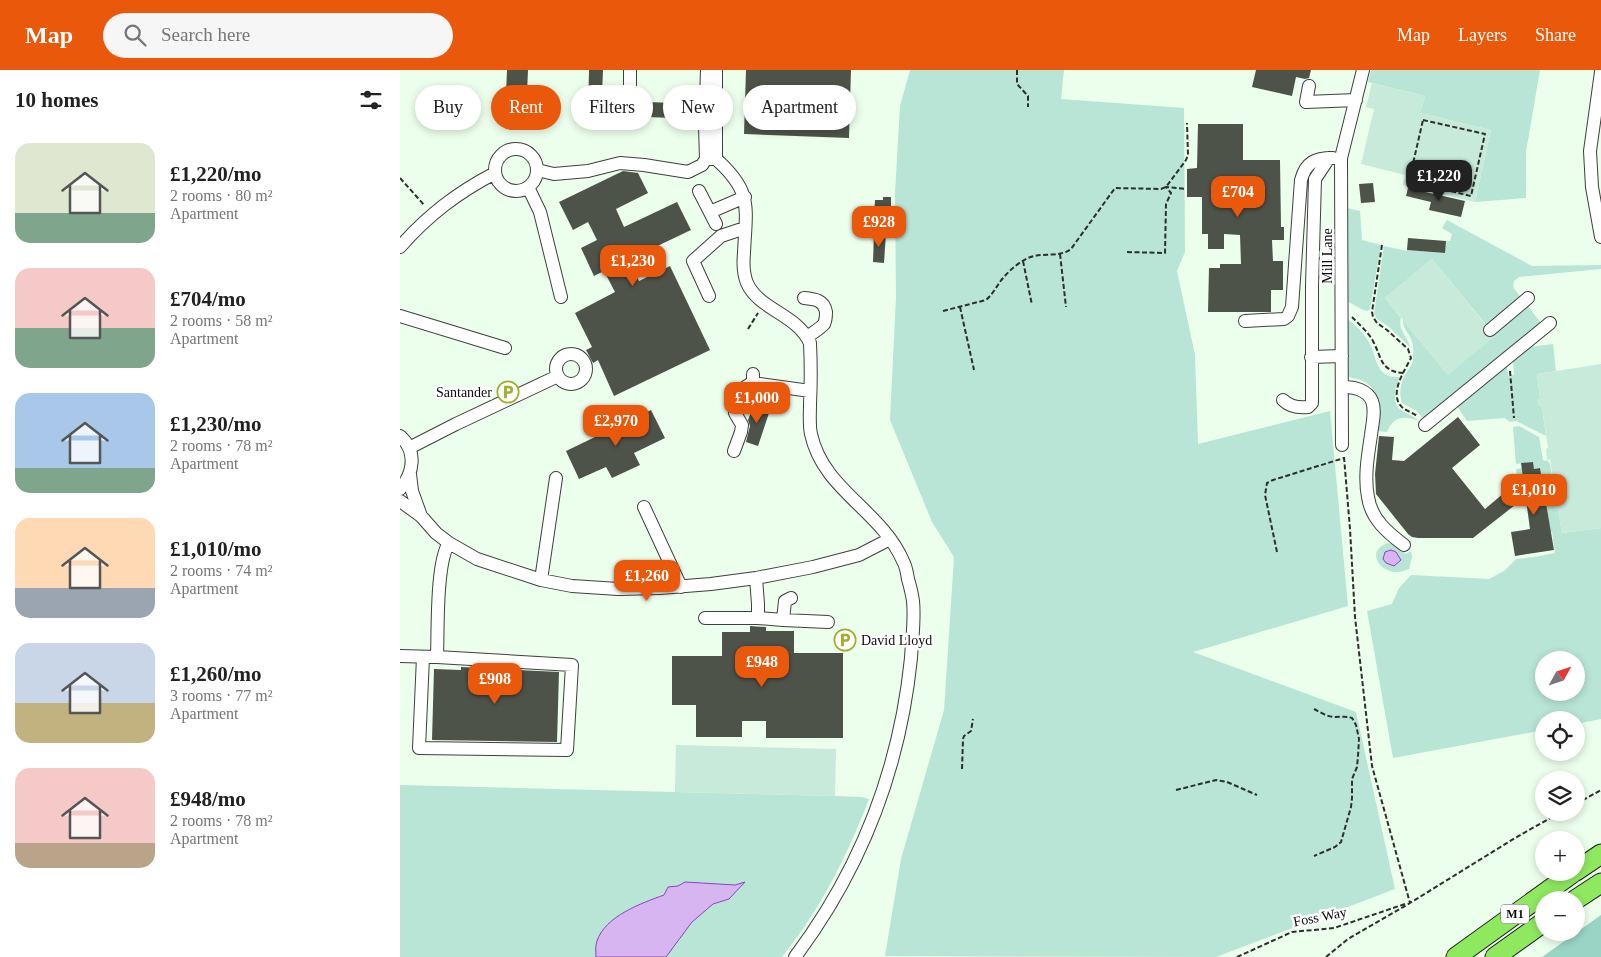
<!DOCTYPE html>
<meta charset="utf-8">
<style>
:root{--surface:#fff;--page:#f6f6f6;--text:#222;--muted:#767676;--accent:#ea580c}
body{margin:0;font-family:"Times New Roman",serif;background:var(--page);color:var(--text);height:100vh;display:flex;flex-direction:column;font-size:19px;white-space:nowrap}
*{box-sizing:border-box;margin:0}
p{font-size:16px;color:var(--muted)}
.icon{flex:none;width:28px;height:28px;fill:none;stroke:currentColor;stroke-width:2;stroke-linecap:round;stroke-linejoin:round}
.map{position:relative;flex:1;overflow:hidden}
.details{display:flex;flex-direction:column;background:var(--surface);width:400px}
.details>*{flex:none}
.guide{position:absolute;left:15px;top:15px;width:475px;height:45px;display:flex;gap:10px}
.needle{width:32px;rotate:50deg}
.fabs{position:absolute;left:1135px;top:581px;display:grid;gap:10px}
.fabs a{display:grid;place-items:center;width:50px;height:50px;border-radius:50%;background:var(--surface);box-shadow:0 2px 8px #0003;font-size:25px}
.price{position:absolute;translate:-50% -42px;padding:0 11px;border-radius:10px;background:var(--accent);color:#fff;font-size:16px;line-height:32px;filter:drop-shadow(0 1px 2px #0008)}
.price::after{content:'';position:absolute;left:50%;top:30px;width:15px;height:11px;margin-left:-8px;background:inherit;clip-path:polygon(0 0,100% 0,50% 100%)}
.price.active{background:#222;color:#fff}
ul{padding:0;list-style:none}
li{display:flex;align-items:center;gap:15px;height:125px;padding:0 15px}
li span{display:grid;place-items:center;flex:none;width:140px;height:100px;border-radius:15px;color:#555}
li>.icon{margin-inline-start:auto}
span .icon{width:60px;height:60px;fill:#fffc;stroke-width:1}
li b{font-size:21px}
h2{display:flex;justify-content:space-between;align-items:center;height:60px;padding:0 15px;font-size:21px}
.tag{padding:0 18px;border-radius:22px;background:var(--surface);box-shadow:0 2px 8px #0003;font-size:18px;line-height:45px}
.tag.active{background:var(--accent);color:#fff}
header{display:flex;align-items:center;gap:30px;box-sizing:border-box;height:70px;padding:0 25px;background:var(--accent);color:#fff}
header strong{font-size:24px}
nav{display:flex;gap:28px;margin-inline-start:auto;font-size:18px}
.search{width:350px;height:45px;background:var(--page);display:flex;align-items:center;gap:12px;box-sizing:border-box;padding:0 18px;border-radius:28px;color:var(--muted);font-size:19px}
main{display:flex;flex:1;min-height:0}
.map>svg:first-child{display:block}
.green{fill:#b9e5d6;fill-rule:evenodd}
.forest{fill:#99d4c5}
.pitch{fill:#c7eada}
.water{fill:#d7b5f1;stroke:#8d42c2}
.building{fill:#4d5349}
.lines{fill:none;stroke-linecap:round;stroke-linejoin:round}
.minor-casing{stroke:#3f3f3f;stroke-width:14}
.highway-casing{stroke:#1d1d1d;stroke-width:21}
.path{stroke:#2e2e2e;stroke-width:2;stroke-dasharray:5 2.5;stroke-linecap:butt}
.minor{stroke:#fff;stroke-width:12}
.highway{stroke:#8fe95f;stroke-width:19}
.labels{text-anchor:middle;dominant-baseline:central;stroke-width:5;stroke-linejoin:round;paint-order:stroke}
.shield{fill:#fff;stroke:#555;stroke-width:1}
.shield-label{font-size:12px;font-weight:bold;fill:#0c0c0c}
.street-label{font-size:14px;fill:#0c0c0c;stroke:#fff}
.poi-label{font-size:14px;fill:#0c0c0c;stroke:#fff;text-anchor:end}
</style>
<header>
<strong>Map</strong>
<div class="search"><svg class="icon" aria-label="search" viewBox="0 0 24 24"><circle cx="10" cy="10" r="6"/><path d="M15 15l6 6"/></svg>Search here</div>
<nav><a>Map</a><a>Layers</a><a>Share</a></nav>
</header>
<main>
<section class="details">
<h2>10 homes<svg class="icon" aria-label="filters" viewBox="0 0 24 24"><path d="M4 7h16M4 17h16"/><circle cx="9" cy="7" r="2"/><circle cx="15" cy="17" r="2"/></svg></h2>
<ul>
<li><span style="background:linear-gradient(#dfe7d0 70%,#7fa58c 0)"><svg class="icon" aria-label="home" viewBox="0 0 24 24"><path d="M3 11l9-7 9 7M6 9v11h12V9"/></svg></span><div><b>£1,220/mo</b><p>2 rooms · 80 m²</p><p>Apartment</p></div></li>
<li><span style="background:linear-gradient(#f6c9c9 60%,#7fa58c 0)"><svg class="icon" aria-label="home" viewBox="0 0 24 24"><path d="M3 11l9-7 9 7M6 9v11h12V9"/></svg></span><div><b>£704/mo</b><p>2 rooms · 58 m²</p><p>Apartment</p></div></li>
<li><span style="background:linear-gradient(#a9c7e8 75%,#7fa58c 0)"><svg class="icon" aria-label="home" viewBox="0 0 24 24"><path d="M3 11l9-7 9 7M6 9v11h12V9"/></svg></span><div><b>£1,230/mo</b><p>2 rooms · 78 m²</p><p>Apartment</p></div></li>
<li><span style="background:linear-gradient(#ffd9b3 70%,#9aa5b1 0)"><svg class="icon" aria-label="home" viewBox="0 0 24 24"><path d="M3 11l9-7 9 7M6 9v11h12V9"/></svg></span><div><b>£1,010/mo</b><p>2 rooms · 74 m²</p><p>Apartment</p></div></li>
<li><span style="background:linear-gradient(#c9d6e8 60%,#c2b280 0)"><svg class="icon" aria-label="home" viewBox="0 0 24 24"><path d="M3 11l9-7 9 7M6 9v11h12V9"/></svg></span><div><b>£1,260/mo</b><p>3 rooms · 77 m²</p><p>Apartment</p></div></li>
<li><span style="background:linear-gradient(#f6c9c9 75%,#b9a48a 0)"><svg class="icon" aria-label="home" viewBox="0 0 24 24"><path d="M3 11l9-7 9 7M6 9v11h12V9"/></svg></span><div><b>£948/mo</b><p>2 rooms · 78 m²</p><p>Apartment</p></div></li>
</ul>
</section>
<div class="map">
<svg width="1201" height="887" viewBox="0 0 1201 887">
<rect width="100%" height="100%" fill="#ecfeec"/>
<path class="green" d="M510,0H664L661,29L784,38L785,182L777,201L795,285L798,374L930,341L948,536L793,582L956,642L995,819L816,887L485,886L501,789L544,640L554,487L532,452L490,350L496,227L495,122L500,36Z
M971,0H1140L1126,82V128L1075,132L1091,60L1020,43L1025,26L968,12Z
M947,138L960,141L962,170L981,175L970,239L968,241L963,240L943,229Z
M1047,150L1132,196L1201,195V199L1119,207L1114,211L1113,217L1122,229L1088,257L1032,189L985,228L1001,248C997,259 1008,267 1010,277L988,256L977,249L974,243L984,176L1007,181V180L1044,183L1045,171H1050L1052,164L1042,158Z
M1127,235L1141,253L1025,351L1017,341L1002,333C999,324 1000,314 1005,305C1008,299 1013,296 1013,288C1013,283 1014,276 1012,272C1010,264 1002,258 1003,250L1048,305L1092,262Z
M944,247C954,253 962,261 969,272C978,288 974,308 1000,307C995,316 991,333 1001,340C1007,344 1013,345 1018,351C1004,345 993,347 987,362L977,361C979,342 983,319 961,310C956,308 951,309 946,305Z
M1153,274L1156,301L1137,304L1140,328L1138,329L1139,337H1142L1146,366L1116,351L1110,352L1105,348L1067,351L1057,336L1107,296L1108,306L1114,305L1113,290L1129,277Z
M1119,356L1139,367L1143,390L1148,391L1150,394L1156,430L1154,431L1155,439H1158L1162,463L1201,458V649L1176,654V650H1144V660L993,688L967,541L992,534L999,518L1011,505L1089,509L1104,501L1116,489L1134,487L1155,483L1152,462H1143L1149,453L1140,398L1134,399L1132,392L1116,394L1113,357ZM1144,590H1176V622H1144Z
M1122,398L1126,430L1120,431L1116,399Z
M988,473L994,474L1006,484L1011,481L1012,487L1009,499C1005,500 1002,502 997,502C978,502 966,480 988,473Z
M0,715L435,726L462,727L469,729C447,786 420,840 382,887H0Z"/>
<path class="forest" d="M1201,845V887H1142Z"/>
<path class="pitch" d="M972,13L1025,26L1020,43L1091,60L1075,132L1003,115L1005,105L961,94L974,39L966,37Z
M1032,189L1095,266L1048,305L985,228Z
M1201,294V458L1162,463L1158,440H1155L1154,430H1156L1150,389L1147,390L1146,379L1148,378L1142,337H1139L1138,328H1140L1137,304Z
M276,675L436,679L435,726L275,722Z"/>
<path class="water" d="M991,480L996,482L1001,490L994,496L986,493L983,489L985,482Z
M285,812L335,815L345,812L329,829L313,834L292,852L266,887H196C196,882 195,876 197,871C205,846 242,833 264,825L268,817L278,816Z"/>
<path class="building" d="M107,0H128L126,47L105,46Z
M189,0H203L202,26L212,27L211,44L188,43Z
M346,0H451L449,68L344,64Z
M856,0H911L909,8L905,9L896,7L892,26L852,17Z
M247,32L275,33V35L283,34L284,42L275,43L274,48L247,47Z
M798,54H843V90H880L881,157H884V170H872L873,191H883V220H871V242H808L809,198H820V194H841L840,165L824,164V179H808V164H802V127H787V99L797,98Z
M223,101L238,103L248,123L216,139L224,157L277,132L291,160L228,190L239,211L270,196L310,280L214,326L198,290L193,293L186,280L192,277L175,243L215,222L204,201L194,206L181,178L197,170L188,152L173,160L159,132Z
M973,113L975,132L961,133L959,114Z
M1008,118L1065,131L1061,147L1029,140L1031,132L1006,126Z
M483,127H491V148H474L475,130H483Z
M474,163H486L484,193L473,192Z
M1008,168L1046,171L1045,183L1007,180Z
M354,335L370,340L358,376L346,372L350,356L348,350Z
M251,340L265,368L234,383L240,395L212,408L206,397L179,409L166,381Z
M1058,347L1080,375L1052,398L1085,439L1105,422L1115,435L1073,468H1018L1012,467L1008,464L976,424L975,404L979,366L994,367L992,390L1004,391Z
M1133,392L1134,399L1140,398L1154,480L1115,486L1111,462L1130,459L1121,393Z
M350,556L366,557V561H394V583H443V668H366V651H342V667H296V635H272V586H322V562H350Z
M61,597L159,602L157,672L32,670L34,599L61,600Z"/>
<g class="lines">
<g class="minor-casing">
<path id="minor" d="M230,0V47
M1201,2L1190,81L1192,117L1201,167
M909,16L906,32L956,30
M95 100a21 21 0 1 1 42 0a21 21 0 1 1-42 0Z
M306,89L305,56L307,0
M316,89V0
M137,100L154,104L188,101L220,93L244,95L288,102L302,95L306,89H316C353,122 346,137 344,183C343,193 343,203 347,213C359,240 397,244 410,273C411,294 411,314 410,334C410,344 409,355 411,364C423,420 481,440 503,491C506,496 507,503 508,509C510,516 512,524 513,531C515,549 512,569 511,588C500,697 461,799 395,887
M128,117L140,142L161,227
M299,121L316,154
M310,142L345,127
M0,177C28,145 57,123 95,103
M309,226L293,191L321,166L345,158
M404,228C415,229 424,230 426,242C426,246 426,250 424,254C420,259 412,263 407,267
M0,246L105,278
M845,251L884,249L888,246L892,237L901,110C906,92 915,88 933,88
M1090,260L1128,228
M156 299a15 15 0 1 1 30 0a15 15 0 1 1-30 0Z
M911,287L942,286
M353,313L410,321
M942,318C953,315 968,321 972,331C976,341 972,355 971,365C968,385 964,407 968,427C971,449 988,463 1004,475
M883,330C890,337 898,338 908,337L912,333V216L915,109L929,88
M1025,355L1150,253
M0,366C17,381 14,403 0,419
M942,375L941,88L963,0
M9,378L56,354L158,306
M334,381L341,362L342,355L335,343C338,332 340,316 353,313V304
M10,404L12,421L21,446
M0,431L21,446L36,463L49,473L77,489L141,510L172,516L218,519L260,518L311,514L356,508L413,497L459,485L490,469
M244,437L281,517
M356,508L358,534V548L383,550
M141,510L156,408
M391,528L385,531L383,550L428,552
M305,548H358
M0,586L37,587C38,561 36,492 49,473
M23,587L19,678L167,680L172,595L37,587"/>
</g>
<g class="highway-casing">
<path id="highway" d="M1176,801L1201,784
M1175,830L1201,813
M1056,887L1174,802
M1095,887L1144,852"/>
</g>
<path class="path" d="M617,0V14L628,26V37
M1023,50L1085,64L1071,126L1009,111Z
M0,108L25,136
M982,175L972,242L973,247L977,253L987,260L1008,279L1011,288C1005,300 989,323 1001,336C1005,341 1012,342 1017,346
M727,182L765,183L766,134L771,123L766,117L786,119
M660,184L666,237
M623,191L632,235
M560,237L574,300
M543,241L586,230C594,223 597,215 603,208C610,200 619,192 628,188C641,182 659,188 671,179L715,118L761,119L766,117L786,90L788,85L787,53
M952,247C959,254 968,262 973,271C982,288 980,301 1003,303
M348,259L358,243
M1110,301L1114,348
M944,387L950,459L955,547L972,696L1010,833
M877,482L865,425L867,413L873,410L944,388
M914,639C920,642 927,647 935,647C942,647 945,646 952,648L956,655L959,669L958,686L957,697L952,709V728L951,737L941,772L935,777L914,786
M562,699L563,669L564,666L571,661L573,649
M776,720L816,710L827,712L857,725
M1176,734L1201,720
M837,887L892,862L934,858L1005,834
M926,887L948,869L1010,833L1115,768L1161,742"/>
<use href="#minor" class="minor"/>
<use href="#highway" class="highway"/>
</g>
<defs>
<g id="parking-ring" transform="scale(1.125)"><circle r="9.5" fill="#fff" stroke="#9eb02f" stroke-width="1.5"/><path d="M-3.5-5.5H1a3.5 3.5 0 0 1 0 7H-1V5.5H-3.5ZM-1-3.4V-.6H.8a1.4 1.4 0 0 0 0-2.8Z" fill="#9eb02f"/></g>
</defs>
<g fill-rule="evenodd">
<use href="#parking-ring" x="108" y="322"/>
<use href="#parking-ring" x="445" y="570"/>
</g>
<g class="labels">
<rect class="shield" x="1101" y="834.5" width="28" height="19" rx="4"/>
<g class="shield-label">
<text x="1115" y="844">M1</text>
</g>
<g class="street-label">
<text transform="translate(927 186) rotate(-90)">Mill Lane</text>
<text transform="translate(920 847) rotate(-11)">Foss Way</text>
</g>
<g class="poi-label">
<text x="92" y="322">Santander</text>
<text x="461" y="570" text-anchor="start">David Lloyd</text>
</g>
</g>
</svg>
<div class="fabs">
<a><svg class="needle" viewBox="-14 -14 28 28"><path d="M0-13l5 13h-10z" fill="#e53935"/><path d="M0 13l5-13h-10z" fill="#767676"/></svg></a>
<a><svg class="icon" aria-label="locate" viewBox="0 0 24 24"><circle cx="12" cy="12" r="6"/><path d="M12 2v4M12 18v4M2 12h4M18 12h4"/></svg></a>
<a><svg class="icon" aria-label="layers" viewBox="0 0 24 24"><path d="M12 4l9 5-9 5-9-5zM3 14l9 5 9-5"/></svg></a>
<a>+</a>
<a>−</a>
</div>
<b class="price active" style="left:1039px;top:132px">£1,220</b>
<b class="price" style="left:838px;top:148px">£704</b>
<b class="price" style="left:479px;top:178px">£928</b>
<b class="price" style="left:233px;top:217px">£1,230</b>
<b class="price" style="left:357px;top:354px">£1,000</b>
<b class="price" style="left:216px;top:377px">£2,970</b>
<b class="price" style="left:1134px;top:446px">£1,010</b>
<b class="price" style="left:247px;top:532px">£1,260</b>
<b class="price" style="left:362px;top:618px">£948</b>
<b class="price" style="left:95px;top:635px">£908</b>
<div class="guide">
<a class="tag">Buy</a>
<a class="tag active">Rent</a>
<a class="tag">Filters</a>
<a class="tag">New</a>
<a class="tag">Apartment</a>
</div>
</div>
</main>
